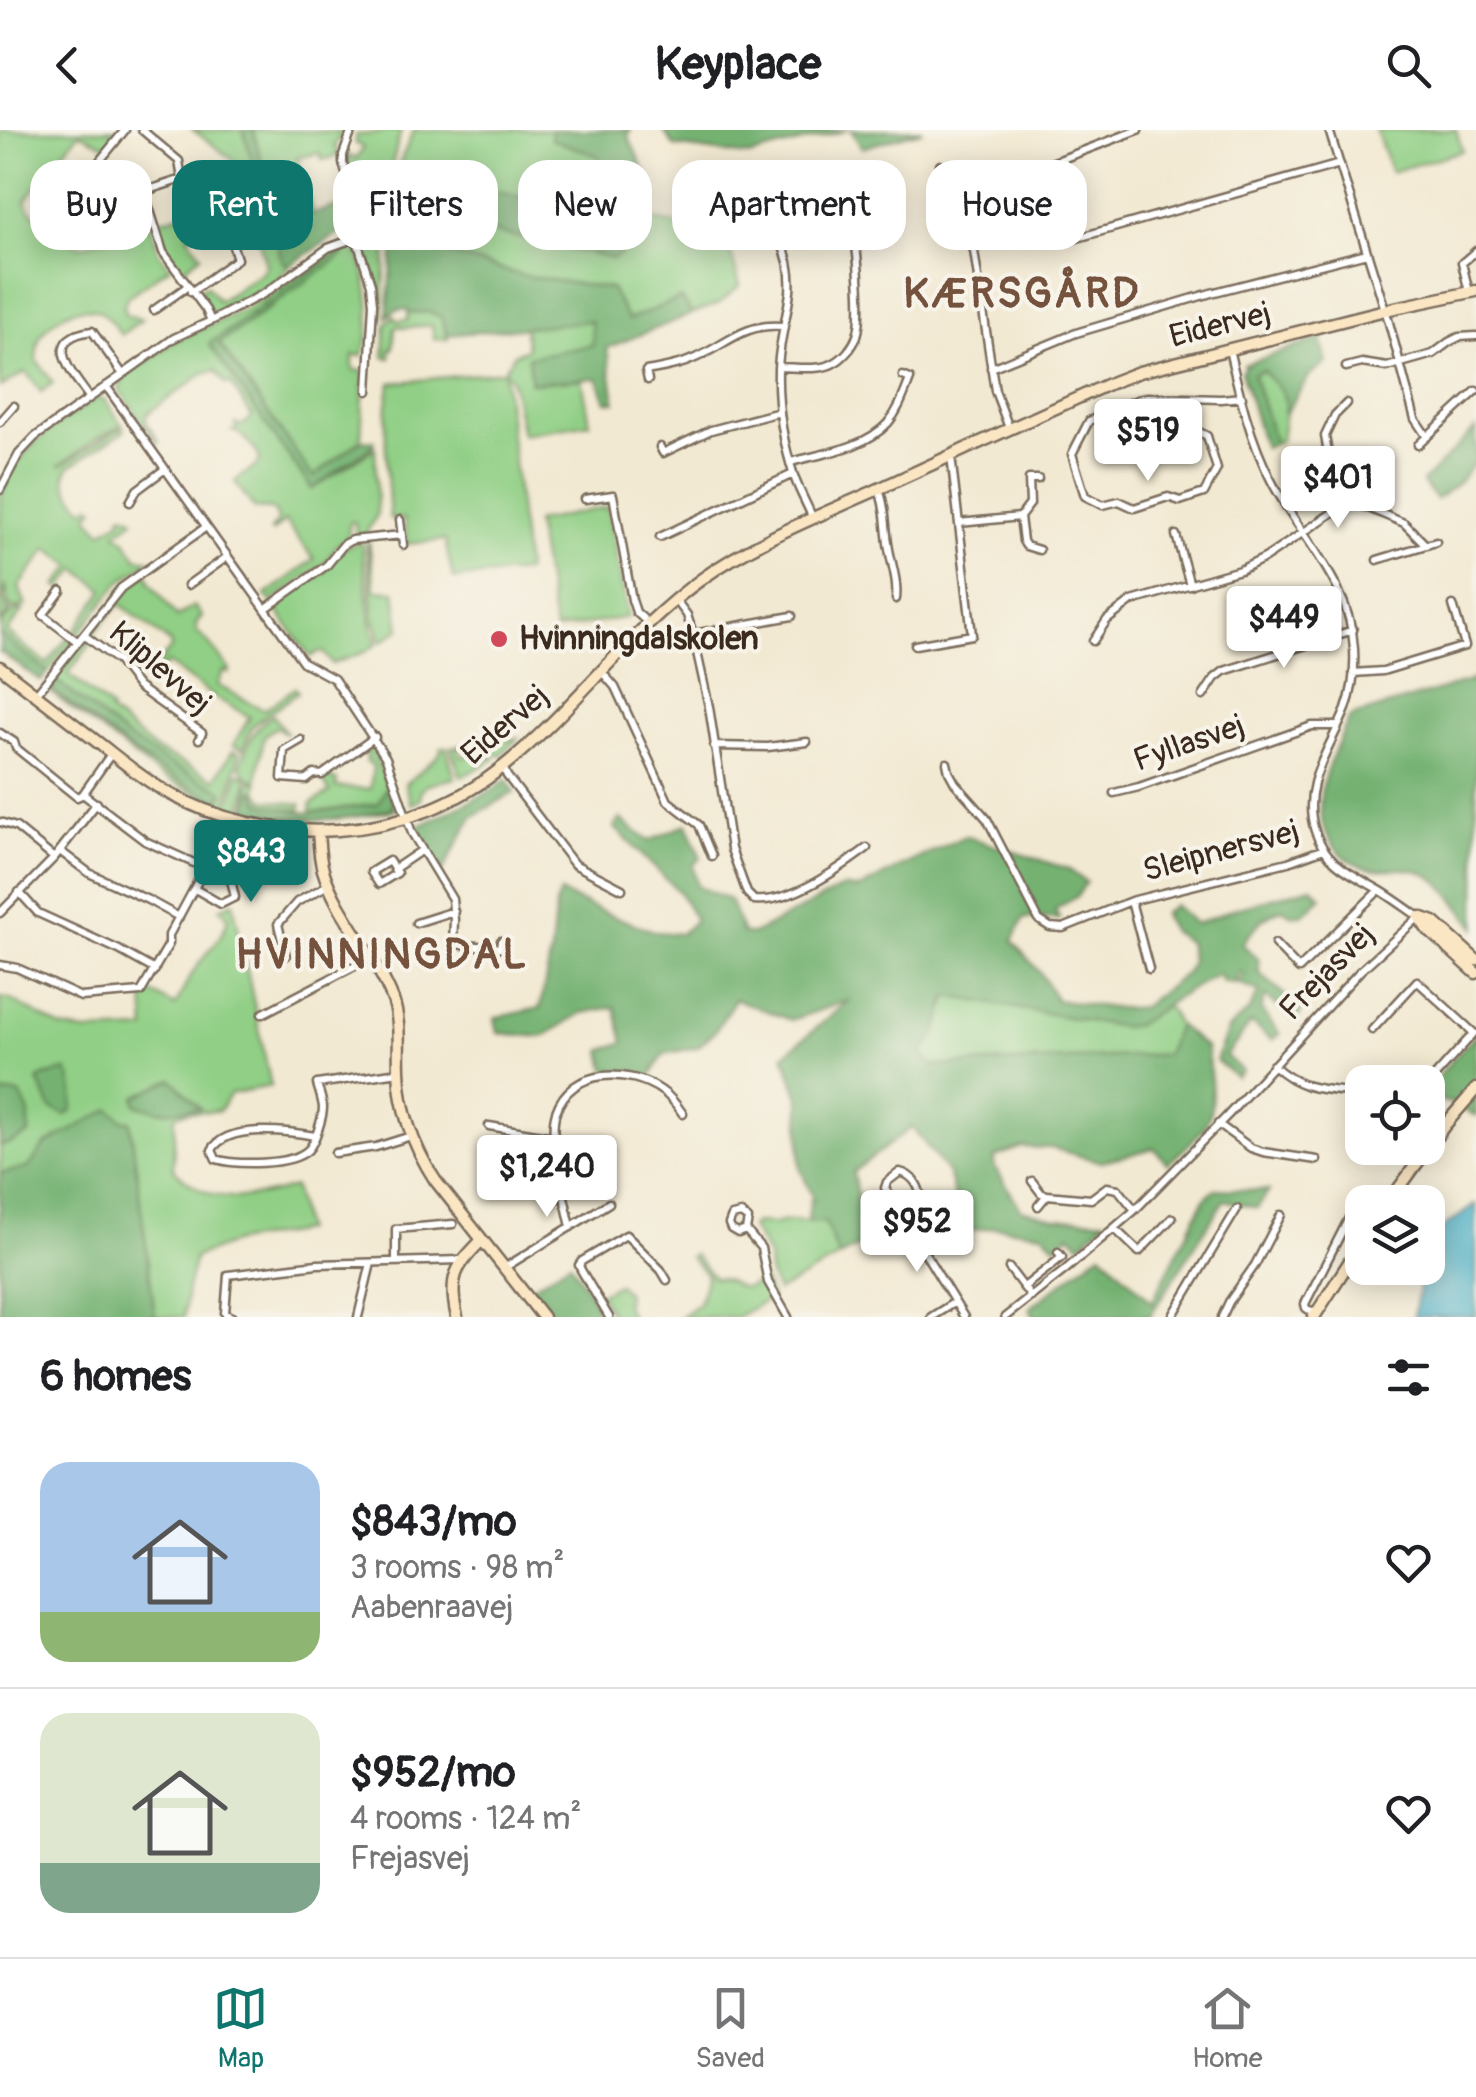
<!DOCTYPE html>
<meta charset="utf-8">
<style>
:root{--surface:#fff;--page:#f6f6f6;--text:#202124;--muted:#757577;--line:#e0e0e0;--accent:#0f766e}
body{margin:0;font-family:Pangolin,sans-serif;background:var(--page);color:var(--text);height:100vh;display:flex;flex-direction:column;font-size:38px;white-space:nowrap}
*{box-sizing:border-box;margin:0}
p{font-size:32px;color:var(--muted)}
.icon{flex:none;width:55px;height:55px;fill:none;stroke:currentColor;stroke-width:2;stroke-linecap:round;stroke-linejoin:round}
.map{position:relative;height:1187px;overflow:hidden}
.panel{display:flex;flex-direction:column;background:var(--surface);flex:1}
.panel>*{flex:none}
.top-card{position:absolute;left:30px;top:30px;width:1418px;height:90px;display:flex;gap:20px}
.buttons{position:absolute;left:1345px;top:935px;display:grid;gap:20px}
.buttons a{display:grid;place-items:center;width:100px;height:100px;border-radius:20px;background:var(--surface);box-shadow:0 5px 25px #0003;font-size:50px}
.price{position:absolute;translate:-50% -85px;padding:0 22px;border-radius:10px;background:#fff;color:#222;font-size:32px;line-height:65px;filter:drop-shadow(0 2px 5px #0008)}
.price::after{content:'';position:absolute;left:50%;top:60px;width:30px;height:22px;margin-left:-15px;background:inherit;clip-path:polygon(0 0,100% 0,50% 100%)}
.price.on{background:var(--accent);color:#fff}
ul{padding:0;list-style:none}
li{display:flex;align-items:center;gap:30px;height:250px;padding:0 40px}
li+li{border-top:2px solid var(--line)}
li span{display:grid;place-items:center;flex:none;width:280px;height:200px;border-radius:30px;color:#555}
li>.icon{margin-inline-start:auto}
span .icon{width:120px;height:120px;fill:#fffc;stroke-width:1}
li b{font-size:42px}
h2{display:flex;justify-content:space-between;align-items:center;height:120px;padding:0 40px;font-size:42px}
.pill{padding:0 35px;border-radius:30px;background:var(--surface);box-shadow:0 5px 25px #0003;font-size:35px;line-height:90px}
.pill.on{background:var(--accent);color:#fff}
header{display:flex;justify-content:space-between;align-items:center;height:130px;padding:0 40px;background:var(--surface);font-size:45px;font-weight:700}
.tab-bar{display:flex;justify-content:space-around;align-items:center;height:140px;border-top:2px solid var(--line);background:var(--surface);font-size:28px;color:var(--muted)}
.tab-bar a{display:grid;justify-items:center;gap:5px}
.tab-bar .on{color:var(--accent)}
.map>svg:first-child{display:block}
.green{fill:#90cf85;stroke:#667c52;stroke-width:2.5}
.forest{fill:#74b272;stroke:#586e48;stroke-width:2.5}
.water{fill:#45adc5;stroke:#406c72;stroke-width:2.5}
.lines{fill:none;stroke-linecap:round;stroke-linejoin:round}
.street-casing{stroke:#7b6d5d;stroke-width:11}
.secondary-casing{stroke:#7b6d5d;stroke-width:15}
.street{stroke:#fff;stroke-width:6}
.secondary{stroke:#fbe6c4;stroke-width:10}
.poi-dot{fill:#d1495b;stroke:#f7f3e8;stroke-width:4}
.labels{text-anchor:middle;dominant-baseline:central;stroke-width:8;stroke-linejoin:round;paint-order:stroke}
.street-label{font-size:32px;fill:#3b2a1e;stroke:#f7f3e8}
.poi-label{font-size:32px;font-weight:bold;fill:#3b2a1e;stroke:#f7f3e8;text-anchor:start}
.district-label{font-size:42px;font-weight:bold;letter-spacing:2.5px;fill:#75523d;stroke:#f7f3e8}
</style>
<header><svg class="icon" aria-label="back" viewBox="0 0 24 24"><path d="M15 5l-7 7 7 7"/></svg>Keyplace<svg class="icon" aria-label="search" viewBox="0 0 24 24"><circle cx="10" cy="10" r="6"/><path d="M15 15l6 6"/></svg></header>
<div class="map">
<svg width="1476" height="1187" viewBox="0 0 1476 1187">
<rect width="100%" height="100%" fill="#f7f3e8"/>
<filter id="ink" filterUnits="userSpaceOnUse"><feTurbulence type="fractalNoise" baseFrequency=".01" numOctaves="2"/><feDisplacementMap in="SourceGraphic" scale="20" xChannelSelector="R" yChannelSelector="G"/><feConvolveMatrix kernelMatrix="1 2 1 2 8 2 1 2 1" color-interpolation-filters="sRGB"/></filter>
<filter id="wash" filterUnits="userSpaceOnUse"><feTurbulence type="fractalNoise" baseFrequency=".0048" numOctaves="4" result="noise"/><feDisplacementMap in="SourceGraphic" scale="40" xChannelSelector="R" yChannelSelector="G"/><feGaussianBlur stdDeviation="2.25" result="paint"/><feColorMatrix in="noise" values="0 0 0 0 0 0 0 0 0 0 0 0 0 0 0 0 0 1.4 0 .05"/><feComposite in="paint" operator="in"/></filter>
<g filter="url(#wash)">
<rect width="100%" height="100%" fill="#f2e9d2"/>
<path class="green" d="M0,0H120L107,16L79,3L25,71C37,93 59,106 81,116L151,94L158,122L170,137L127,167L124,177L126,185L142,189L121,205C115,197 108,185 99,181C76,171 46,191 38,212C37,217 37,223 36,229L53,253L41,262L26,242L0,257Z
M193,0H243L283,132L290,135L276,151L216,184L211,183L198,159L206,156L219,171L262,142L266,135L254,93L248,84L214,92L215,99L211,100L205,94L188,106L201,125L181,141L166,119L157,91L246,65L233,30Z
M253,0L347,2L346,7H340L334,16L339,22L335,27L322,30L320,23L297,28L313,84L279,95Z
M385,0H401L392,35L382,188L378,187L377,155L358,92V59L348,35L349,25L356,29L363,18L355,13L356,5L380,3Z
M414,0H552L551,9L598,25L618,97L568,79L402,89L442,90L611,128L624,101L648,89L675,94L704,102L722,111L730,121L740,155L720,173L692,184L681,168L628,190L611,159L520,145L395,107L396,62L399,55L397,39Z
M1376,0H1456L1462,21L1391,42Z
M346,114L355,115L357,118C369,153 376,191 362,226L353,225V240L363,241L364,246L361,310L313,348L219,213L266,181L339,121L209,214L312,359L375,318L377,385L365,405L356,407L355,392H350L348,407L336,416L326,432L271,472L266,465L314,429L285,391L272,402L271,400L277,392L275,382L270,379L254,378L235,352C243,342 256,341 260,329C257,320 242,302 232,301L237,298L235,294L244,295L252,286L230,253L226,254L215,240L209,243L206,242L152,280L146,285V292L159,311L157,313L119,260L122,249L174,212L245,179L270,164L329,121Z
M427,182L441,186L448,209H434L432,195L403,198L400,196L395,198L393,219L390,220V228L384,227L386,194L394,186L397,191L408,190V183Z
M591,191L594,215L528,228L531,253L582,249L590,293L522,304L511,248L504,243L526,442L453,449L445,410L407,414L404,389H390C388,351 381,288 391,253L504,241L514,224L527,219L524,196Z
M1263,239L1282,259L1286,275L1281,311L1275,313L1253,245Z
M96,268L105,270L122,295L97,308L59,336C81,326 100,307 124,297V301L69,337C58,353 74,366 83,379L92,375L95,379L89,383L90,389L102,402L120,391L122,384L130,386L134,390L116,403L126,411L137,428L150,430L118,454L77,506L73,503L104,460L77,439L61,458L57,456L72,436L48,418L19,457L26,476L11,479L7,470L6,454L3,469L9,482L0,493V368C19,315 52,299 96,268Z
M607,377L628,487L555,500L535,392Z
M362,412L372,500L377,514L365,522L332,534L323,522H318L310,527L274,476L324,441L344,417Z
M369,412L375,460L395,461L400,499L381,512L374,491L367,413Z
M147,443L151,453L177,487L194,476L202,486L196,494L197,503C207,508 221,530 230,540L229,543L223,541L217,555L264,580L295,558L298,562L257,592L252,597L243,619L233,615L250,587L214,567L167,533L151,553L146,549L171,518L170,513L120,474L91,506L90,502L122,461Z
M21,480L23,481L7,502L47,534L68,507L73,511L48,542L0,504C0,493 10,481 21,480Z
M86,509L92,512L68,544L111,579L109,582L156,620L215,649L233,620L240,623L227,671L231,670L238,643L246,646L247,655L241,681L199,666L159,645L46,559Z
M273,585L287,604L276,597L264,606L257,650L250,649L240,636C248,614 253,597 273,585Z
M518,608L500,626L485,617L457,618L463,627H466L468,622C481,621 486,620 495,629L463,646H461L450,617Z
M442,617H446L455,648L428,654L421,661L420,670L411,674L405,654L439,625Z
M372,618L388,658H386L379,674L311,683V674L330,662L321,647L331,645L330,649L337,650L336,657L370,659L373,638L371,633L367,632V624L363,623Z
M250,652H258L257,660L264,670L301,674L300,680L264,675L259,671L248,680C288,693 352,691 392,678L393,671L396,680C344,690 296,694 245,682Z
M233,772L271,956L230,964L220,980C204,984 189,978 175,986L173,1038C207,1076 249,1071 294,1057L304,1101L235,1112L195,1127L187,1159L184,1187H155L130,991H124L116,986L45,1015L29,1037L0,1044V868L9,869L62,898L84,902L146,900L144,867L148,861L175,876C183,862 190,843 201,831C212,818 225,804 228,787L220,778Z
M949,865L1123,897L1167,876L1178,895L1166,924L934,936L920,925L934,907Z
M784,1091L825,1092L839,1127L777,1162L769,1142L768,1126L751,1097L755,1093L775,1094Z
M693,1124L714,1148C740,1148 734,1169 763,1149L771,1168L736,1187H680L699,1173L707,1145L690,1127Z
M618,1154L627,1163L625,1176L631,1187H613L599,1164Z"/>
<path class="forest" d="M243,0H253L279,95L343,74L346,99L290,135L283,133Z
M552,0H630L628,6L653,59L648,89L624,101L626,109L621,124L613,129L442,90H402L399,55L430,45L568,79L617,97L598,26L551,9Z
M663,0H848L748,26L674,16Z
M851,0H923L862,18Z
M395,107L520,145L611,159L628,190L681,168L692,184L607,218L615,272L606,271L597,248L531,253L528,227L593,215L591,191L448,205L441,187L427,182L408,183L407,179L396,180L387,187Z
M340,120L343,125L219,213L313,347L361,310L374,311V315L312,359L209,214Z
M1321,208L1327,233L1309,246L1284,285C1289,258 1274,258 1263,240L1253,245L1275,313L1264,318L1241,241L1244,239V235Z
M1476,298V331L1455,356L1436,369L1422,352Z
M0,504L48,542L41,551L0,522Z
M1476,549V798C1464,784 1445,753 1430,746C1406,733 1391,743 1369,738C1354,734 1346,730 1336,718C1301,677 1332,629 1350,587Z
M57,551L125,606L166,632L218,658L224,662L219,671C154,643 107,603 52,560L53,555Z
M506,650L515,662L472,687L442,742L418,701L421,695L485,664Z
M386,658H388L393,671L392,678C351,692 290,693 248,680L251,661H255L259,671L264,675L308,683L378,674Z
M620,689L649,711L687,694L701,728L693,735L697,756L730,770L743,804H753L844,757L859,759L906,734L965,706L1068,739L1086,752L1078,765L1055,780L1059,789L1024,788L1013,811L1041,844L1056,870L1112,878H1141L1186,843L1191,831L1188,812L1171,801L1163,784L1174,775L1195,794L1236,778L1312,757L1322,767L1302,785H1292L1282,779C1263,785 1254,798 1242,814L1259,830V843L1302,880L1296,890L1265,866L1261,880L1280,904L1272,910L1251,893L1226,926L1242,941L1236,947L1216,930L1228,899L1249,881L1259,862L1238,854L1244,845L1240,843L1234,854L1222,852L1219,844L1186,862L1136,895L1123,897L948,866L934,907L921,924L934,936L1166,924L1178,895L1206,918C1210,940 1218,979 1203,999C1193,1012 1179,1023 1168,1034L1154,1018L1101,1032L1052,1018L1022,1017L995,1027L994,1036L1021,1079L1055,1088L1106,1090L1081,1114L1070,1104L1056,1116L1043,1103L998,1097L965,1101L949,1093L954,1067L949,1045L912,997L853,1042L859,1077L875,1109L839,1127L825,1092H808L810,1070H814L800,1038V970L784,925L850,870L791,890L735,869L716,900L698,917L664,924L650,947L632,941L606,940L602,921L624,912L615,877L582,883L543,907L498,903L495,888L540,878L551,822L556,772L560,763L612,786L657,802L681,804L695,790L679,762L614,697Z
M1476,903V986L1451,973L1428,968V958Z
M67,941C73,952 75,969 72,981L65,985L51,978L38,950L43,946Z
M172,949L200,978L161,981L136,975L135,967Z
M7,963L20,964L29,983V1004L11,1013L0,1016V966Z
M110,979L124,991H130L155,1187H0V1044L29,1037L45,1015Z
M1215,1059L1269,1061L1257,1078L1224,1070L1149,1187H1034L1030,1178L1101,1122L1152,1172L1205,1068Z
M570,1132L593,1169L599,1187H552L529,1159Z"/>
<path class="water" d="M1476,1074V1187H1414L1422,1138H1428V1109Z"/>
</g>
<g filter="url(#ink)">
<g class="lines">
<g class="street-casing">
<path id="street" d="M125,0L76,60L97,77L182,49L179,31L142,0
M352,0L343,25V33L354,70L356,108L371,154L373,174L368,261
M1329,0L1388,189L1415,289L1427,307
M940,35L974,121L995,261L1009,298
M1012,48L1138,0
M687,60C707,65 729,68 747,77C778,93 793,128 790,162C787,188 779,212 778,239C777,275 783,312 794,346C799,361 807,374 813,389
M1063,112L1340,34
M191,162L237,129L226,94
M1469,162L1462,133L1476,121
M154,180L188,156
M211,191L265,163L328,118L356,108
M778,237C794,237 817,241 832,234C843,229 853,217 857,206C864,186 858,111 850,90C846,80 840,72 833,64
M1346,237L1362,233L1387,237L1433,224L1449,212L1459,207L1476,206
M991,238L1076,203L1211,163L1367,123
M648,250L646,241C662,238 678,236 693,229C727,215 742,193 782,196
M106,256L303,532L334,549L386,628L412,703L452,769L454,790L453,814L500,818L501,811
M89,267C72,243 40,208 92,201L122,243
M1139,269L1142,299L1149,304L1158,301L1168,304L1188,296L1207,306L1217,339L1204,363L1180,371L1168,367L1134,378L1119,371L1103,375L1085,366L1072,324L1089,291L1139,269L1147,267L1221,269L1242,267
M1347,273L1335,285L1325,306L1329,329L1346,359L1361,375L1404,393L1426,415
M0,292L14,276
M1418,315L1476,261
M660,317L663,323L711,300L780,282
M791,332C823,323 864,319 888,293C899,280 904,264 910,249L903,246
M0,360L19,324L35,307L174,208L211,191L206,180L163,122L144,61
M879,360C887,379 885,399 889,419C892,436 898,451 896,469
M585,369L613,365L632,470L636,482L648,493
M130,372L137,360L165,339
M1020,387L1023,411L1026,416L1039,420
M400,390L403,415
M959,393L1020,387L1030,374L1029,349H1038
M1176,405L1190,455
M660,407L793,344
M1377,430L1436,412
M188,455L227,427
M61,461L43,485L78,512
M675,469L687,485L693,504L709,577L731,719L747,763L754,770C790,774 839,739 867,718
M265,479L327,435L344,414L352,410L402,405
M693,504L792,486
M84,505L118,531L138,557L202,603L199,609
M1093,511L1107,490L1132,471L1240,440L1265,428L1353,369
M915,515L972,505L951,326
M602,542L615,557L668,671L699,695L712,726
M1353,543L1383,541L1465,516L1453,475
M36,564L121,458L206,397
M1203,566L1215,548L1224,541L1353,500
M0,603L14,612L16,618L77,667L83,664L145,711L205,738L169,805V814L141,862L81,867L17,838L0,835
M301,610L284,620L282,648L306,650L314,644L322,645L375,607
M714,616L768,617L807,612
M947,633L949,642L955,653L987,689L1039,790L1050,797L1063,798L1131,771L1288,732L1324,719
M503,637L507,646L574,734L622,759
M1114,663L1139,657L1312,596H1338
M83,664L111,624
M0,692L16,697L54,728
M60,721L89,743L148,770L179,787
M394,739L397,743L379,754L371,742L389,731L394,739L422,720
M195,759L221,774L235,767L231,750L205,738
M19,762L38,783L119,820L155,840
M1131,771L1149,839
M0,783L54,728L97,673
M416,793L454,781
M1275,814L1299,839L1379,760
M286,826L278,794L297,772L328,755
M262,884L370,828
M1372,900L1417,851L1474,903
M1273,935C1303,962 1324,959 1362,963
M1428,954L1474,903
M1218,994L1251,1018L1263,1022L1317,1030
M489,996L554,1007
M315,1006C289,1001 227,993 212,1020L216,1029C236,1035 291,1036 308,1020C315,1013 323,987 323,977C322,969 319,961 317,954L399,942
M335,1023L376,1017L411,1006
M1032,1051L1041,1063L1047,1065L1091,1069L1107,1057L1118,1059L1135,1080
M1038,1076L1047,1065
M901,1084L920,1072C922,1058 913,1045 900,1042L887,1052L885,1058L964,1187
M571,1097C565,1068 547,1008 556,982C571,937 630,938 662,961C671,967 677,975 683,984
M1114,1098L1139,1122L1172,1088
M746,1100L738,1103L731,1099L729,1094L732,1086L741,1084L748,1089L746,1100L761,1118L768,1152L788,1187
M396,1132V1099L453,1094
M504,1138L609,1073
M1009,1138L1031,1167
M1024,1157L1062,1127L1058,1122
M1315,1184L1306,1178L1305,1174L1356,1074
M232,1187L225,1183L228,1145L317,1134L461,1130
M358,1187L371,1133
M609,1187L581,1140L579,1135L582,1131L626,1105L661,1140L667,1150
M931,1187L955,1172
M1005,1187L1065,1140L1135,1080L1228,985L1360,841L1419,787C1406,778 1394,769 1381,761C1353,744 1327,736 1315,701C1300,656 1330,619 1346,579C1353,560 1355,538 1354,519C1351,453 1299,406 1271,350C1250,310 1239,263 1229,219
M1172,1187L1237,1079
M1222,1187L1229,1172L1255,1135L1281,1085"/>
</g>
<g class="secondary-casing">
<path id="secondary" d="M0,537C32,562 64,586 96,611C118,628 139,646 163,660C269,721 410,714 505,635C576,578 628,501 703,448C755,411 814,388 872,362C952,325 1033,288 1113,252L1139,242L1385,180L1476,161
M318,701C319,714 319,727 323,740C336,784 377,827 393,870C401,892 398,917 399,940C400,981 413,1016 435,1050L543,1187
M1419,787L1427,799L1476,843
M1420,787L1434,792L1476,830
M1389,1072L1444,996L1476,959
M457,1187C448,1148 455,1137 482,1110
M1314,1187L1362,1112"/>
</g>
<use href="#street" class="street"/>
<use href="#secondary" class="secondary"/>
</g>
</g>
<circle class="poi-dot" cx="499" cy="509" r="10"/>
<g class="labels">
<g class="street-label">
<text transform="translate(1220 195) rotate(-14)">Eidervej</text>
<text transform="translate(160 538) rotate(41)">Kliplevvej</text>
<text transform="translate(505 595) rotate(-41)">Eidervej</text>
<text transform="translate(1189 613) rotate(-19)">Fyllasvej</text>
<text transform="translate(1221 721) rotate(-15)">Sleipnersvej</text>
<text transform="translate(1327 842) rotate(-46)">Frejasvej</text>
</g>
<g class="poi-label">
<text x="519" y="509">Hvinningdalskolen</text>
</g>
<g class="district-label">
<text x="1022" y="164">KÆRSGÅRD</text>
<text x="382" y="825">HVINNINGDAL</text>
</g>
</g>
</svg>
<div class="buttons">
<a><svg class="icon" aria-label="locate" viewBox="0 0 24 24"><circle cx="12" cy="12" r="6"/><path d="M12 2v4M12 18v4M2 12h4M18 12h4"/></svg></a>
<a><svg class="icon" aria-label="layers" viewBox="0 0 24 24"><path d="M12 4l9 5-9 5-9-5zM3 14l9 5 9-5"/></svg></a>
</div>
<b class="price" style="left:1148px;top:354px">$519</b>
<b class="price" style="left:1338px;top:401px">$401</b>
<b class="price" style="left:1284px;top:541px">$449</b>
<b class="price on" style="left:251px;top:775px">$843</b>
<b class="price" style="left:547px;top:1090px">$1,240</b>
<b class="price" style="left:917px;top:1145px">$952</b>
<div class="top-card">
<a class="pill">Buy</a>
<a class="pill on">Rent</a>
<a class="pill">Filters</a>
<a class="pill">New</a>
<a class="pill">Apartment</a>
<a class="pill">House</a>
</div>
</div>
<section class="panel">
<h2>6 homes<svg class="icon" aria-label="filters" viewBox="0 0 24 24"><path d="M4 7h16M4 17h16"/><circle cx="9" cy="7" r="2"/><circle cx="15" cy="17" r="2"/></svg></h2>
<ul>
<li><span style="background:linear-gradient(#a9c7e8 75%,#8fb573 0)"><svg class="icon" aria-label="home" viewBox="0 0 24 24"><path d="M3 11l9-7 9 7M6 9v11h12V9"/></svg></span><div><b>$843/mo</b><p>3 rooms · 98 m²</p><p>Aabenraavej</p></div><svg class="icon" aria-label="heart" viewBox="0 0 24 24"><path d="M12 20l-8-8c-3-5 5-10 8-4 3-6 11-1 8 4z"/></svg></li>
<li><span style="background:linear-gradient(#dfe7d0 75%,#7fa58c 0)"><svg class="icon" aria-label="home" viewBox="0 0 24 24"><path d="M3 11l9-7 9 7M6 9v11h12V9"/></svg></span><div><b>$952/mo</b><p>4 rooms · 124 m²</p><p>Frejasvej</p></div><svg class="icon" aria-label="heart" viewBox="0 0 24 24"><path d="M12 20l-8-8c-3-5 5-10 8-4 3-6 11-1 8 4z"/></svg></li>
</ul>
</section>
<nav class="tab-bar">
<a class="on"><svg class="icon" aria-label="map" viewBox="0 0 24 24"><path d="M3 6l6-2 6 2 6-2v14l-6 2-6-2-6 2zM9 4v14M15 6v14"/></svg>Map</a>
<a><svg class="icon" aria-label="saved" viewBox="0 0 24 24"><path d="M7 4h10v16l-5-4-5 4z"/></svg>Saved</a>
<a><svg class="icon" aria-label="home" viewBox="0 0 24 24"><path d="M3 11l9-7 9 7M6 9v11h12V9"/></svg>Home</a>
</nav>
